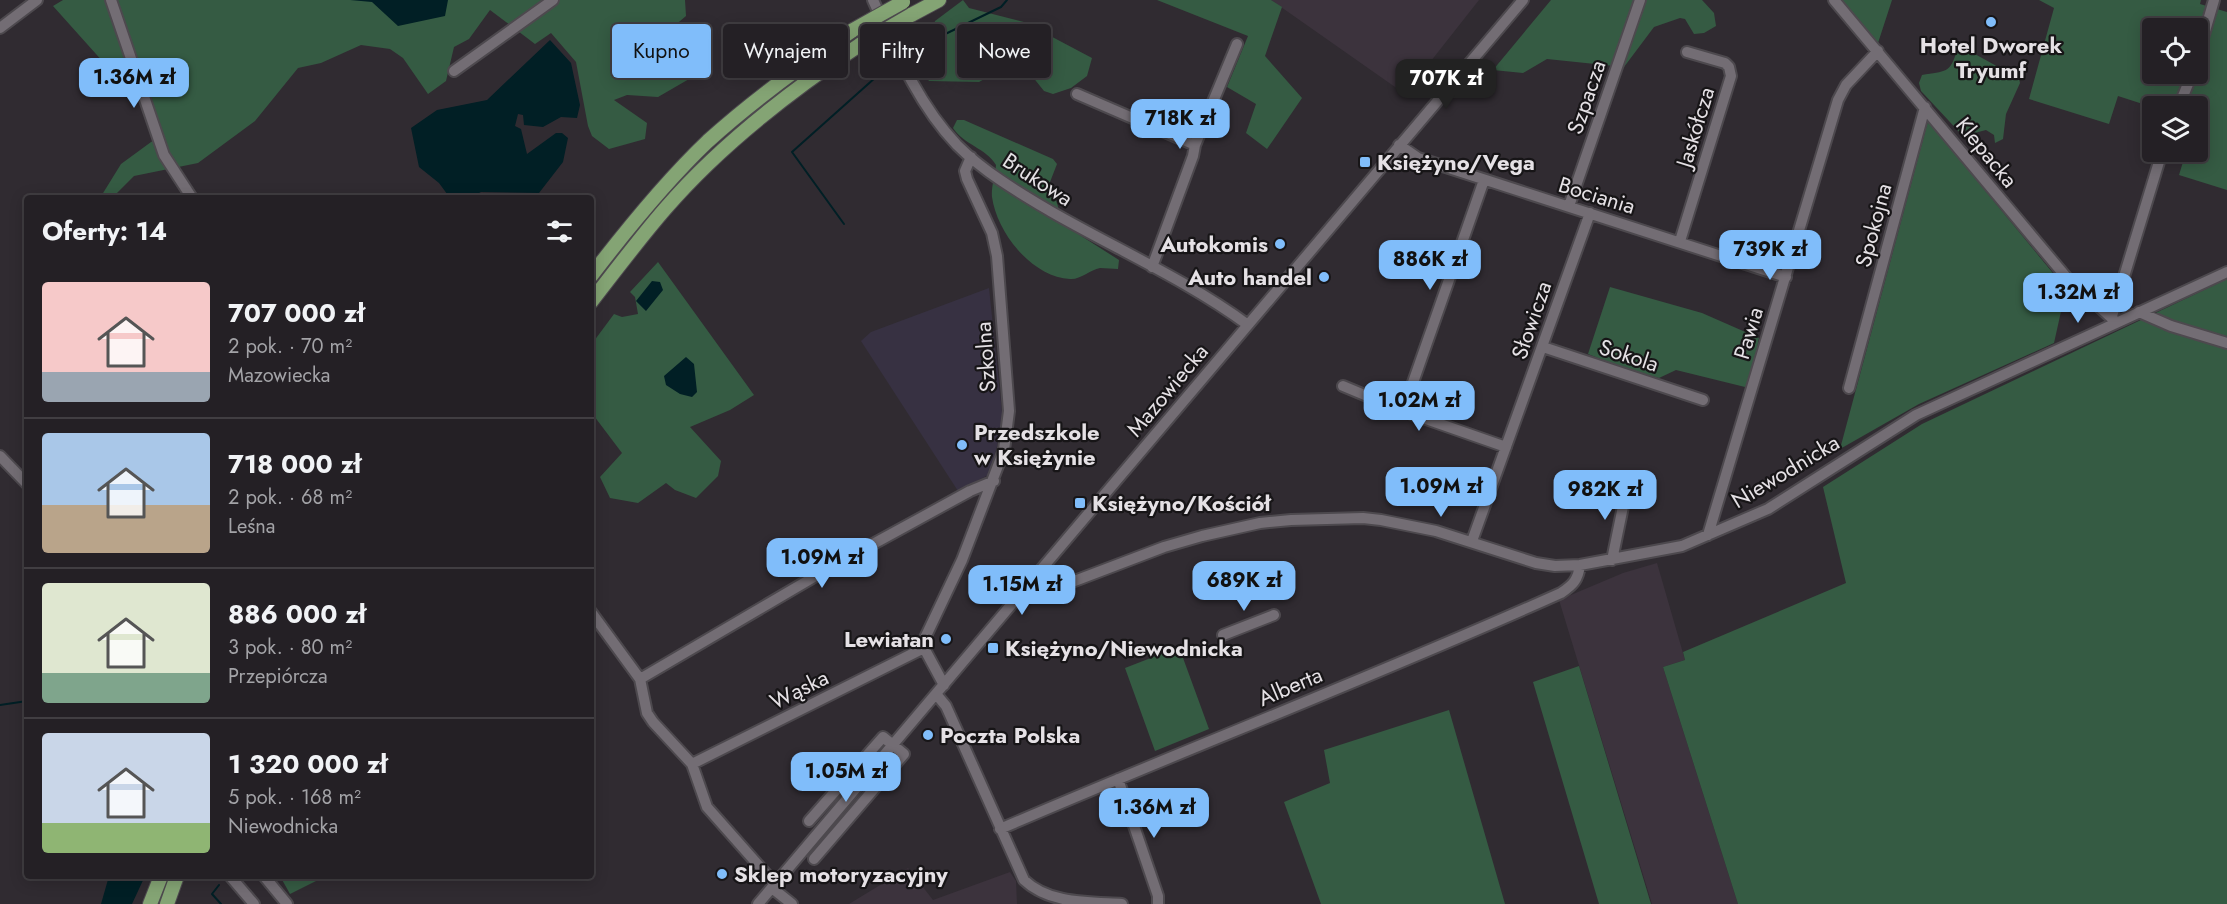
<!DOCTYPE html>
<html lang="pl">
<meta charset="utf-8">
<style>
:root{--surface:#242025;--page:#2c282d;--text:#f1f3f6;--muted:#a3a3a7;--line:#413e42;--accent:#80bdfa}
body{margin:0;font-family:Jost,sans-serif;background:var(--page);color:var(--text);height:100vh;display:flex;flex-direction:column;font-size:22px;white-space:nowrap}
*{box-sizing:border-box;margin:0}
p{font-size:20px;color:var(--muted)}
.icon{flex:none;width:33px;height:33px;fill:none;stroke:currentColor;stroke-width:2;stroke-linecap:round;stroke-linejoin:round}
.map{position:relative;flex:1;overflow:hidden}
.drawer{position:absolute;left:24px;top:195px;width:570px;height:684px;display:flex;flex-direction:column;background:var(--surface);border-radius:6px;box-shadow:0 3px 15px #0003,0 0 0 2px var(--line)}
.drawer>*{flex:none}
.guide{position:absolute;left:612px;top:24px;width:570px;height:54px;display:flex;gap:12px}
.fabs{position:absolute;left:2142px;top:18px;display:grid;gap:12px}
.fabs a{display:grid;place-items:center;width:66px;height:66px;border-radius:6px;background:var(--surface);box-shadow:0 3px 15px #0003,0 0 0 2px var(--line);font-size:30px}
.price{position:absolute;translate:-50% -51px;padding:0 14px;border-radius:12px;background:var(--accent);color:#111;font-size:20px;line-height:39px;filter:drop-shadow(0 2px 3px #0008)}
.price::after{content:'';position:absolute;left:50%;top:36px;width:18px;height:14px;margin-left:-9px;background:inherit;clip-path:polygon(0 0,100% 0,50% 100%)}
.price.current{background:#222;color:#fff}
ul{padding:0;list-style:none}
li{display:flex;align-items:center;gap:18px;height:150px;padding:0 18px}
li+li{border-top:2px solid var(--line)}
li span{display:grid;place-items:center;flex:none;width:168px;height:120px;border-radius:6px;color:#555}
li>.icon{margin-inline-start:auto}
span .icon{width:72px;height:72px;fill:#fffc;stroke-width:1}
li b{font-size:26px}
h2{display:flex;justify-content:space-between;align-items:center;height:72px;padding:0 18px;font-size:26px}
.tag{padding:0 21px;border-radius:6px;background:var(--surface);box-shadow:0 3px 15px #0003,0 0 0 2px var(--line);font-size:21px;line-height:54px}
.tag.current{background:var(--accent);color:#111}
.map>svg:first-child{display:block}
.built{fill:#3c333d}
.education{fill:#373142}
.green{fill:#355b43;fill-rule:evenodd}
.water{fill:#011f25}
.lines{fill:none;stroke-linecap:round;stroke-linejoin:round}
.stream{stroke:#011f25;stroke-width:2}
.minor-casing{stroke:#4d494e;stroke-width:14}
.major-casing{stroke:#4d494e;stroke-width:16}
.minor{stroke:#736d74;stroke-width:10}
.major{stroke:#84a474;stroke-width:14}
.major-bridge-casing{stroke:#4d494e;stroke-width:16;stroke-linecap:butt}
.major-bridge{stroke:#84a474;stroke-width:14}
.poi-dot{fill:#80bdfa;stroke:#171517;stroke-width:2}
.labels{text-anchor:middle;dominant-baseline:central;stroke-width:4.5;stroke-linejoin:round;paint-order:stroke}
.poi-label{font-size:22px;font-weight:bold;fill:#e5e1e5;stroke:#171517;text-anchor:start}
.street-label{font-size:22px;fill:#e5e1e5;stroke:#171517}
</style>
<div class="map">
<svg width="2227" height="904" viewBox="0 0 2227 904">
<rect width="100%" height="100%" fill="#302b31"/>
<path class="built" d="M1271,0H1479L1405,94Z
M1657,563L1685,660L1663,667L1738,904H1652L1559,600L1623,573Z
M908,868L933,900L1010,872L1016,881L1017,904H849Z"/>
<path class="education" d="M989,288L1003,422L990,474L958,491L861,341L871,332Z"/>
<path class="green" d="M63,0H685L686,16L660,38L644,57L696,75L658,97L627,95L614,100L647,123L645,139L609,149L592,136L588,126L576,62L551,33L535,44L490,10L469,39L454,47L446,81L428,94L403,58L390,49L361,45L321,63L298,68L255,121L198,163L134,176L112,198H100L121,164L162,134L137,64L113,73L53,6Z
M963,0L969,8L1024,22L1092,58L1087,76L1071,88L1053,94L1044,91L1028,71L1010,63L993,69L988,77L979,82L929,81L923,73L924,63L935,21Z
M1157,0H1271L1282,7L1265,56L1302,98L1267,149L1246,133L1256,104L1227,87L1248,36Z
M1551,0H1702L1714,13L1716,26L1704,33L1694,34L1685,19L1680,18L1654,27L1624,67L1547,59L1523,73L1493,70Z
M1842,0H1892L1878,43Z
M2039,0H2201L2200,4L2227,12V190L2179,175L2186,152H2198V106L2152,107L2118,96L2109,124L2029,99L2054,8ZM2152,28H2198V74H2152Z
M1957,49L1973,53L2002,69L2018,74L2020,83L2006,114L2003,139L1995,143L1994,135L1986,130L1963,136L1921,91L1919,83L1922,75C1945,71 1951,74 1957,49Z
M957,120H964L1053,159L1057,164L1050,182L1064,225L1119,260L1118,269C1113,269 1106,268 1100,268C1090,270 1080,280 1070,279C1032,277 997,233 992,197C991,187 995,176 996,165C986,148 964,145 953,128Z
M1928,121L2066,289L2054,343L1919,404L1840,449Z
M658,262L754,395L730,410L690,427L721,461L718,476L696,498L675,490L666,483L638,503L610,498L600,477L622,453L591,412V345L614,314L622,317L638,314L635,297L630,292Z
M2227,279V904H1738L1663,667L1685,660L1683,652L1846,583L1823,487L1922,424Z
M1610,287L1702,313L1759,338L1751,379L1745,387L1676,370L1659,378L1625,369L1588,354Z
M1179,647L1209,729L1155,751L1125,668Z
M1579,666L1651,904H1599L1533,682Z
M1449,710L1505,904H1321L1284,802L1330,783L1324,750Z
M280,876H326L290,894Z"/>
<path class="water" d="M350,0H448L445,16L398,26L372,2Z
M550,40L571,63L580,105L577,118L561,117L543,127L524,125L523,115L518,114L515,126L521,129L527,154L556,133H562L568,138L563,162L539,193L481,192L469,198H450L439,183L419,167L411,128L437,110L487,100Z
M652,281L660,282L663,290L646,311L636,301Z
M686,357L694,364L697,392L692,397L680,394L666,385L664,376Z
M109,876H145L132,904H101Z"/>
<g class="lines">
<path class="stream" d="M912,56L920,53L935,39L1001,7L1007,0
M844,224L792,152L876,77L893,66
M0,705L27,701
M219,885L212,894L221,904"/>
<g class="minor-casing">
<path id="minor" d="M111,0L164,155L192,198
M873,0C896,51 918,104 957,145C984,172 1018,192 1050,211C1116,249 1187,280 1248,325
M1834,0L2067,278L2115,321
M0,28L37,0
M2198,55L2214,0
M454,71L553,0
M1077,94L1195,145
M2179,106L2192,74
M1399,145L1418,158L1786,277
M1569,206L1640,0
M1680,241L1731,76L1729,67L1725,63L1687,52
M1152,267L1193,156L1195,145L1237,44
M2139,312L2171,326L2227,343
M2112,316L2162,152
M1543,347L1703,400
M1343,386L1403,411L1506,447
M1849,388L1925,107
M1403,411L1484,180
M0,456L27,484
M1708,535L1838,100L1846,85L1878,51
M1472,541L1590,213
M1612,560L1627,487
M1038,575L1051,584L1064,585L1164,547L1202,536L1260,523L1291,520L1363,518L1381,520L1436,531L1536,563L1555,566L1580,565L1682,546L1768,509L1916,415L2227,272
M591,612L640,679L647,713L653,722L692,764L707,807L775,884
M1223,635L1274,615
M640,679L831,567L970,491L994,481
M944,685L924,648V640L962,560L1004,450L1009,411L997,256L992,233L967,179L965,171L971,157
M936,694L946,706L1024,880C1049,904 1088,902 1122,904
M692,764L924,648
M1118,779L1158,896V904
M809,821L883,737L904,754L814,859
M1000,829C1186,749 1376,676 1561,593C1573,585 1578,580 1580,565
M230,876L254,904
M264,876L287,904
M772,888L792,904
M758,904L1523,0"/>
</g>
<g class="major-casing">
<path id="major" d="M911,15L939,0
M591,276C627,229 665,182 708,141C753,100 803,64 853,30
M591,302C615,271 639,239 665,209C721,144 790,91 861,44
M150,904L161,876
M167,904L177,876"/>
</g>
<use href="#minor" class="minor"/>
<use href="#major" class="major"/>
<g class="major-bridge-casing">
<path id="major-bridge" d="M853,30L903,2
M861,44L911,15"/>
</g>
<use href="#major-bridge" class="major-bridge"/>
</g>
<g class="poi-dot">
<circle cx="1991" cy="22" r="6"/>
<rect x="1359" y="156" width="12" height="12" rx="3"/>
<circle cx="1280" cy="244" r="6"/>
<circle cx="1324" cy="277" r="6"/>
<circle cx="962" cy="445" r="6"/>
<rect x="1074" y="497" width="12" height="12" rx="3"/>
<circle cx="946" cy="639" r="6"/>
<rect x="987" y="642" width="12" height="12" rx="3"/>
<circle cx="928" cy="735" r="6"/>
<circle cx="722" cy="874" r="6"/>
</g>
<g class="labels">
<g class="poi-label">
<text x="1991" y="45" text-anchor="middle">Hotel Dworek<tspan x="1991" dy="25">Tryumf</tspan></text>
<text x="1377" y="162">Księżyno/Vega</text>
<text x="1268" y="244" text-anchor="end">Autokomis</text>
<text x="1312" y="277" text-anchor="end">Auto handel</text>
<text x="974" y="432">Przedszkole<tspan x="974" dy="25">w Księżynie</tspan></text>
<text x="1092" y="503">Księżyno/Kościół</text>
<text x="934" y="639" text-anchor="end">Lewiatan</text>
<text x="1005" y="648">Księżyno/Niewodnicka</text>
<text x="940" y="735">Poczta Polska</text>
<text x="734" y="874">Sklep motoryzacyjny</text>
</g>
<g class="street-label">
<text transform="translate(1586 97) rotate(-71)">Szpacza</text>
<text transform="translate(1695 127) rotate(-73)">Jaskółcza</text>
<text transform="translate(1987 152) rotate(51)">Klepacka</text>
<text transform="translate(1038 179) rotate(33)">Brukowa</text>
<text transform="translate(1597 195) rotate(17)">Bociania</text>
<text transform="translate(1873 225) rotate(-75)">Spokojna</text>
<text transform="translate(1531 320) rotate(-71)">Słowicza</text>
<text transform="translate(1748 333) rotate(-73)">Pawia</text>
<text transform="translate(1629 355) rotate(18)">Sokola</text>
<text transform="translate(985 357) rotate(-94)">Szkolna</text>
<text transform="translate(1167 390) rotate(-50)">Mazowiecka</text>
<text transform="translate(1785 471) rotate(-31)">Niewodnicka</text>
<text transform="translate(1290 686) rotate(-23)">Alberta</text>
<text transform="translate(799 689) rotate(-26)">Wąska</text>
</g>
</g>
</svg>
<div class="fabs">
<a><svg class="icon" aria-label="locate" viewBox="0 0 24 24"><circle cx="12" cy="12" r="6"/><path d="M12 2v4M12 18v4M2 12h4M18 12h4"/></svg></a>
<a><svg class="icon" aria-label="layers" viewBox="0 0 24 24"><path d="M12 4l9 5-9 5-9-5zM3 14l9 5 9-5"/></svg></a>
</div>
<b class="price" style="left:134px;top:109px">1.36M zł</b>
<b class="price current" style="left:1446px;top:110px">707K zł</b>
<b class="price" style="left:1180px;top:150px">718K zł</b>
<b class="price" style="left:1770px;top:281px">739K zł</b>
<b class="price" style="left:1430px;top:291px">886K zł</b>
<b class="price" style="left:2078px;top:324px">1.32M zł</b>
<b class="price" style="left:1419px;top:432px">1.02M zł</b>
<b class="price" style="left:1441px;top:518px">1.09M zł</b>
<b class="price" style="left:1605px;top:521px">982K zł</b>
<b class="price" style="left:822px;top:589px">1.09M zł</b>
<b class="price" style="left:1244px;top:612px">689K zł</b>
<b class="price" style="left:1022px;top:616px">1.15M zł</b>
<b class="price" style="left:846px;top:803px">1.05M zł</b>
<b class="price" style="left:1154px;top:839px">1.36M zł</b>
<div class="guide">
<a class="tag current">Kupno</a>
<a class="tag">Wynajem</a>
<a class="tag">Filtry</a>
<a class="tag">Nowe</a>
</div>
<section class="drawer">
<h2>Oferty: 14<svg class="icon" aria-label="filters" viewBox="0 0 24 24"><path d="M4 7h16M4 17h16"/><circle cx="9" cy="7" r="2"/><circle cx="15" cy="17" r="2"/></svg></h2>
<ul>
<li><span style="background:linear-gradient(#f6c9c9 75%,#9aa5b1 0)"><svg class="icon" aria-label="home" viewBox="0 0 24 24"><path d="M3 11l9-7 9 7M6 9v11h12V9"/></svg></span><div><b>707 000 zł</b><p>2 pok. · 70 m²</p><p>Mazowiecka</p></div></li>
<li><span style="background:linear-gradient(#a9c7e8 60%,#b9a48a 0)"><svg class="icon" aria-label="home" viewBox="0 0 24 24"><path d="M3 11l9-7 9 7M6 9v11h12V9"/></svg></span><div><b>718 000 zł</b><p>2 pok. · 68 m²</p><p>Leśna</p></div></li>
<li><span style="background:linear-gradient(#dfe7d0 75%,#7fa58c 0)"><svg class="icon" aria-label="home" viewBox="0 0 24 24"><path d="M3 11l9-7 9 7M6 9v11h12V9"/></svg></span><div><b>886 000 zł</b><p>3 pok. · 80 m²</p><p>Przepiórcza</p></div></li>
<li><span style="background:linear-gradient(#c9d6e8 75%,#8fb573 0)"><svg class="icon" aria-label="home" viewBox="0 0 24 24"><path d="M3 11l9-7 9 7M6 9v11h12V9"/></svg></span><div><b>1 320 000 zł</b><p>5 pok. · 168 m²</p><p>Niewodnicka</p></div></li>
</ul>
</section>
</div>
